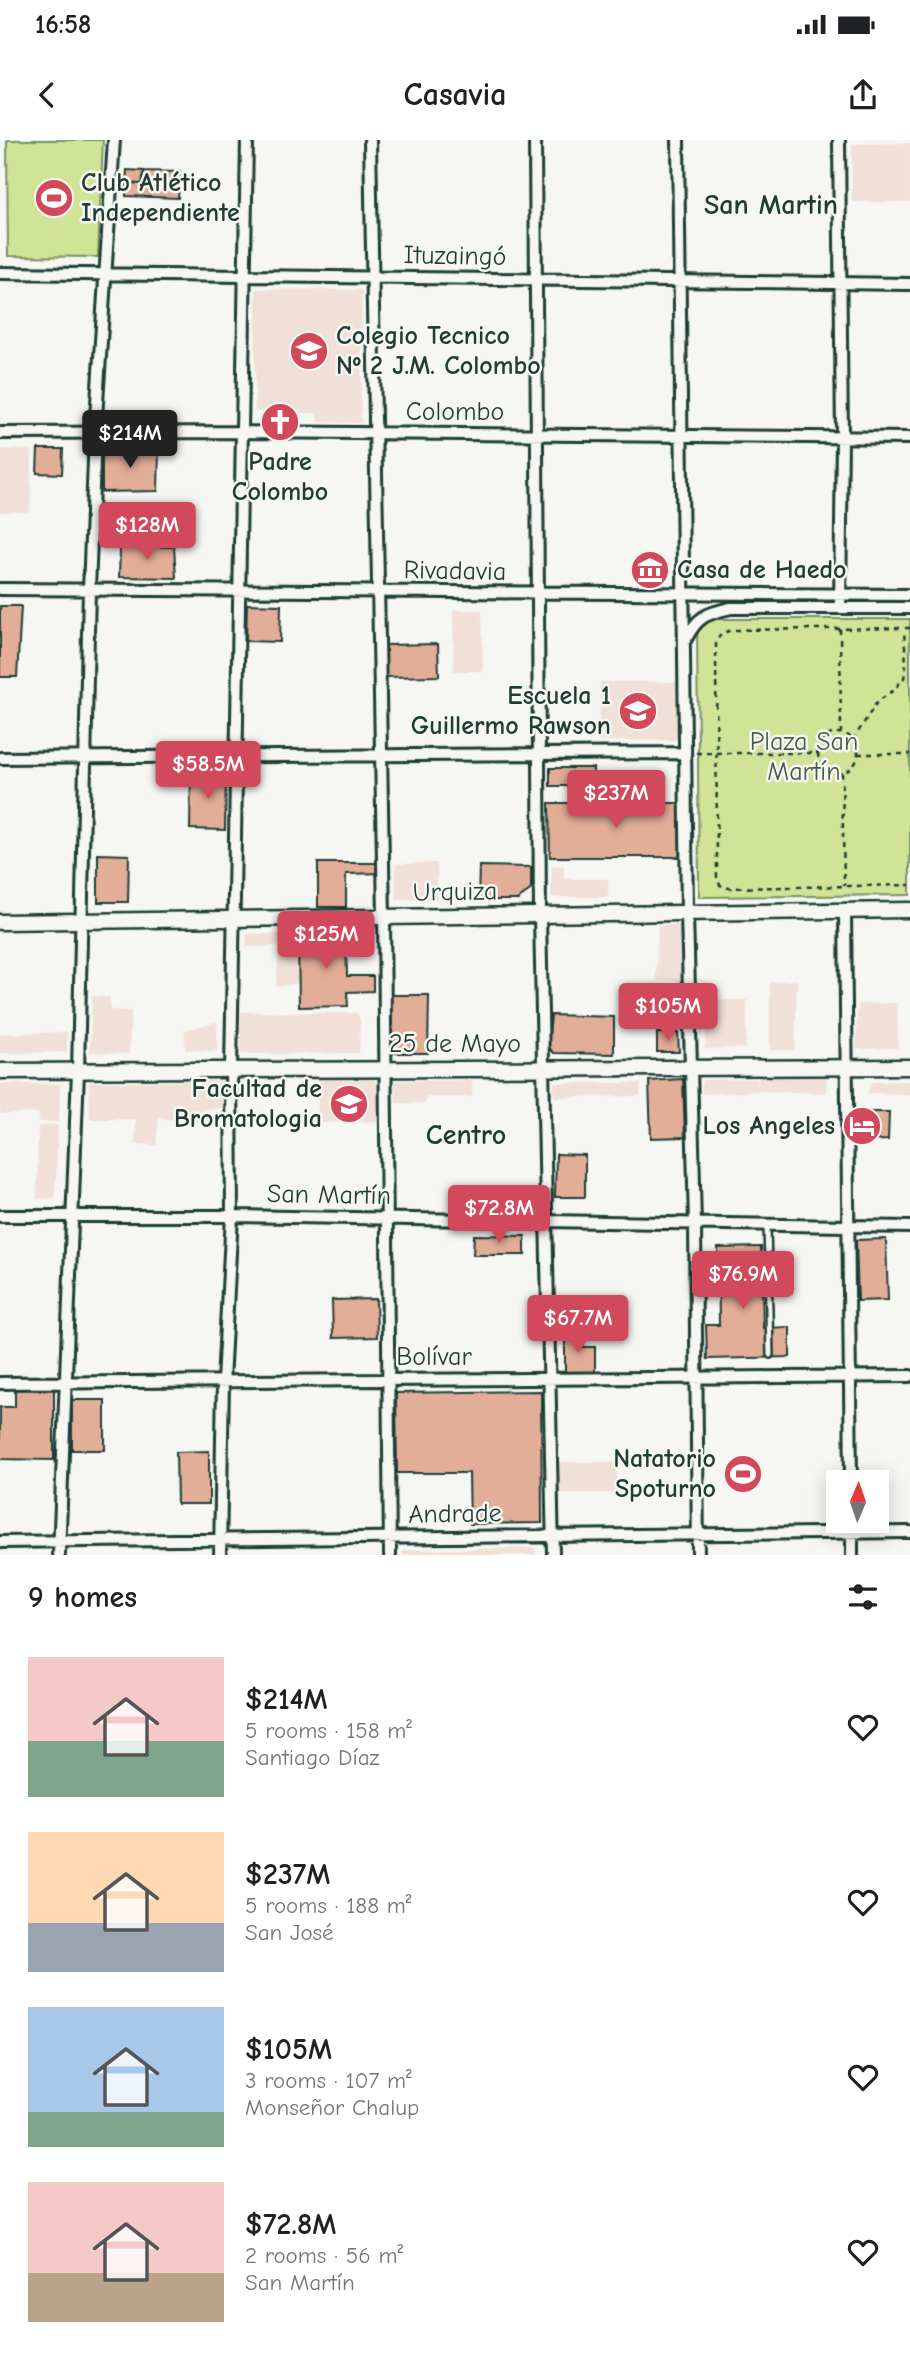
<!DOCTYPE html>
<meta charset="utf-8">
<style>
:root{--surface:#fff;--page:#f2f2f2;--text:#202124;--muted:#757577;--accent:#d1495b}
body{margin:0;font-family:"Comic Neue",sans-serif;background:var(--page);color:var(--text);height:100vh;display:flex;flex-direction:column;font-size:26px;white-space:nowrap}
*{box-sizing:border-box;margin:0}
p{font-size:23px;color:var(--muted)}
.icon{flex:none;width:38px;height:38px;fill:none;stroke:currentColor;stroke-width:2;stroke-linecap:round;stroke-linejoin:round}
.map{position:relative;height:1415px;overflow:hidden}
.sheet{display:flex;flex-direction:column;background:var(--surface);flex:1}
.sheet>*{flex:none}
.needle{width:46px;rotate:2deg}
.fabs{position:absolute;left:826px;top:1330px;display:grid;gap:14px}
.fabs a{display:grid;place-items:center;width:63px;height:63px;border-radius:0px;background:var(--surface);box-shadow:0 4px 18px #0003;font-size:35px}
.price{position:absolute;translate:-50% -60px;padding:0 16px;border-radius:7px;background:var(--accent);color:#fff;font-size:23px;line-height:46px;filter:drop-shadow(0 2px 4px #0008)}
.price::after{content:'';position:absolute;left:50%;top:42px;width:21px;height:16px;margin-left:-10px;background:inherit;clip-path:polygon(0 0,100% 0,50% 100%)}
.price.on{background:#222;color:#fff}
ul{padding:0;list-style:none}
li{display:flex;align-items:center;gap:21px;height:175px;padding:0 28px}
li span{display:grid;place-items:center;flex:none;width:196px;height:140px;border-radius:0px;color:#555}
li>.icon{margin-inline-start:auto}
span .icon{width:84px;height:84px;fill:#fffc;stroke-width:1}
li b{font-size:30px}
h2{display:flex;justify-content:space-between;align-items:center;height:84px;padding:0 28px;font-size:30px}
.status{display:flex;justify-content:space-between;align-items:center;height:49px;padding:0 35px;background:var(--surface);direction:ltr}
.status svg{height:19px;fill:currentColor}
header{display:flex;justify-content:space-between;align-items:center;height:91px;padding:0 28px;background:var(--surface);font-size:32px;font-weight:600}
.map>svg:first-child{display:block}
.built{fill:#f0e0d7}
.green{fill:#d1e397;stroke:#789066;stroke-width:2}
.building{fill:#e3ae98;stroke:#1f3d34;stroke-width:2}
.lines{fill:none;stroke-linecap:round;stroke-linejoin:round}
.lane-casing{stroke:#1f3d34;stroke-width:10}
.street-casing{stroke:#1f3d34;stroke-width:16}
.secondary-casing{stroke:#1f3d34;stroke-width:19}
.path{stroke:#1f3d34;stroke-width:2.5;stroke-dasharray:5 5;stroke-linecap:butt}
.lane{stroke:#f6f6f2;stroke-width:5}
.street{stroke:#f6f6f2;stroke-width:10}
.secondary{stroke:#f6f6f2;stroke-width:14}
.labels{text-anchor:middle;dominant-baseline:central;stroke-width:5;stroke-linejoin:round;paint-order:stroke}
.poi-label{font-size:26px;font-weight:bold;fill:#1f3d34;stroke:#f6f6f2;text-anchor:end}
.street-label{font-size:26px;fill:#1f3d34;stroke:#f6f6f2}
.park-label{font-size:26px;fill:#435e48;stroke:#f6f6f2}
.neighbourhood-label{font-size:28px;font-weight:bold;fill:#1f3d34;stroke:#f6f6f2}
</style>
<div class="status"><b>16:58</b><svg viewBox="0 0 49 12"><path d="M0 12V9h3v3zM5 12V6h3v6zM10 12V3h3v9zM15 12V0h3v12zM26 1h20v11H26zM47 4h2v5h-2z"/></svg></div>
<header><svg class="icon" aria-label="back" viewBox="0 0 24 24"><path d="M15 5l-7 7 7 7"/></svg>Casavia<svg class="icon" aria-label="share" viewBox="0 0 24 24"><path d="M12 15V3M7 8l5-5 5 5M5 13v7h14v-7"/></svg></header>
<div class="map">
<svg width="910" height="1415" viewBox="0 0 910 1415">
<rect width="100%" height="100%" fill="#f6f6f2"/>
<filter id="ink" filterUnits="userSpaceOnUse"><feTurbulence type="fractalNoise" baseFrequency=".0143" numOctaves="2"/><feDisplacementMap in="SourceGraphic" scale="14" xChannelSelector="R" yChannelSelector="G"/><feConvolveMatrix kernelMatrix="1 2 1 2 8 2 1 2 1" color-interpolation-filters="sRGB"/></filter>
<g filter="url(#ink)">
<path class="built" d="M910,3V62H852V4Z
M256,149L362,150L361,283L318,282L317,273L255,272Z
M0,309L32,310L30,372H0Z
M453,470H482L483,531H454Z
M600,542H677L678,600L599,601Z
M437,723V759H396V724Z
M552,725L564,726V739H608V757H551Z
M658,785H680L682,841H656Z
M247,794H298L299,843L276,847L279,806L246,807Z
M797,840L795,910H770V842Z
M92,856L110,857V870L131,871L129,914L90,912Z
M708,860H747L746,908L705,909Z
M897,863L898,908L856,909L858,864Z
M241,872L357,873L360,880L359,913L241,914Z
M217,882V911L185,910V890Z
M67,892V912L0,913V894Z
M759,936L827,937L826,953L758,951L702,954V940L757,939L758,946Z
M318,939H373L380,947L379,981L318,983Z
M472,940V957H426V963H396L395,941Z
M222,941L223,968L203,969L202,983L159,978L156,1005L135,1004L136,979H90L89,942Z
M910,941V954L867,953L872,942Z
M554,943H641L640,956L554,957Z
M0,944H60L59,982H39V973L0,974Z
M58,985L55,1058L37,1059L38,986Z
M559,1322H617V1353H559Z
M535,1408L536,1415H403V1410Z"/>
<path class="green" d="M7,0H103L98,117L8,116Z
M697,479H910V755L699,757Z"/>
<path class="building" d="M127,30L144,31L142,44L126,43Z
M144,31L180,32L178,58L126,56V43L142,44Z
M102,308H159L158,351L102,352Z
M38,309H63L62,334L37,333Z
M120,406L174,407L176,438L119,437Z
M247,464L281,465L280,502L246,501Z
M0,466H21L17,537H0Z
M438,504L439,536L385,537V505Z
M550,628H593V646H550Z
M191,632H226L225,690L190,689Z
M549,663H681L682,717H550Z
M98,714L129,715L128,762H98Z
M318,723H383V733L346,734V767H318Z
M479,726L531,727V749L518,760H478Z
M346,793L347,836H373V851L347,852L348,866L299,867L298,794Z
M391,855H429L428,913H391Z
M551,875L614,877V914L554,913L548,907Z
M657,893H678L679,912H657Z
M683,939L685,997L651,998L649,941Z
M853,972H889L888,1000L853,1001Z
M556,1014L585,1015V1057H555Z
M474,1095L525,1096V1115H473Z
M886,1099L888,1160L858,1161L856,1100Z
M761,1107L763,1188L790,1187V1217L707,1219L706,1185H719L718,1108Z
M376,1159L377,1197L333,1198L332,1160Z
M565,1193H582V1207H595V1232H565Z
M15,1246H54V1320L0,1319V1267H15Z
M541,1251L542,1383L470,1384L469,1333H397L396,1253Z
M72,1260H105V1310H72Z
M209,1311V1364H177L176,1312Z"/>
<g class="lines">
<g class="lane-casing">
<path id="lane" d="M767,1085L770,1215"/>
</g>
<g class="street-casing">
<path id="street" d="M370,0L384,777L390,1415
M535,0L540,775L553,1415
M678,0L687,773L695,1083L698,1415
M839,0L842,298L840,468
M0,133L910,144
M0,293L242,292L910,298
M0,449L910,455
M686,499C697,477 707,473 731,468H910
M0,618L685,613
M845,771L851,1342
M0,1076H232L910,1087
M0,1243L910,1236
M852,1381V1415
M0,1402L910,1392
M59,1415L78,931L89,450L95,294L114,0
M220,1415L223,1241L232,1076L231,930L247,0"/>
</g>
<g class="secondary-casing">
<path id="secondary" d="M0,782L910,770
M0,931L910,927"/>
</g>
<path class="path" d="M910,488L731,490L720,495L716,503L717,738L720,745L729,748L910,745
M840,489L841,593
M818 613a20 20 0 1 1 40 0a20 20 0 1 1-40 0Z
M853,600L877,562L894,550L904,538L906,525L904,490
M696,613H818
M858,614H910
M842,633L844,745"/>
<use href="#lane" class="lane"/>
<use href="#street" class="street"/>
<use href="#secondary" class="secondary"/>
</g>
</g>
<defs>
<g id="stadium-disc" transform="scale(2.0125)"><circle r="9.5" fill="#d1495b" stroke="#f6f6f2"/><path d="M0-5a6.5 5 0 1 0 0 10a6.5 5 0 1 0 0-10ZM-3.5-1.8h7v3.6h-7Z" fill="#fff"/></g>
<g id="school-disc" transform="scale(2.0125)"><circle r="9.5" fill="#d1495b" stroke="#f6f6f2"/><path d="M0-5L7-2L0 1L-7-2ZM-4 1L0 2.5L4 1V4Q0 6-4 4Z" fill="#fff"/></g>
<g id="church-disc" transform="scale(2.0125)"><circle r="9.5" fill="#d1495b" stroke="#f6f6f2"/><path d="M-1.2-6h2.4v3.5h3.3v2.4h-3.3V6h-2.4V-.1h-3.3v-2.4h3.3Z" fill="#fff"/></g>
<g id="museum-disc" transform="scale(2.0125)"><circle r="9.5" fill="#d1495b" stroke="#f6f6f2"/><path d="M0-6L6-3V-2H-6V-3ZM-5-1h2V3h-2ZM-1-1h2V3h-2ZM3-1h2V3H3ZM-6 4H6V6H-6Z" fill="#fff"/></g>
<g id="university-disc" transform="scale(2.0125)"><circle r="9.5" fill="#d1495b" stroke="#f6f6f2"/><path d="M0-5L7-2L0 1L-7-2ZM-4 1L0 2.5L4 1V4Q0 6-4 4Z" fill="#fff"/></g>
<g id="hotel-disc" transform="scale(2.0125)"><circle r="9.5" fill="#d1495b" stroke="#f6f6f2"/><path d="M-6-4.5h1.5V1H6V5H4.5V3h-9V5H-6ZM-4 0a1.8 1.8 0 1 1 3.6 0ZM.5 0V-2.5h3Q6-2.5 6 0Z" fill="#fff"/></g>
</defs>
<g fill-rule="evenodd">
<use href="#stadium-disc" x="54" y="58"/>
<use href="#school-disc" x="309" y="211"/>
<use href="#church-disc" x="280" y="282"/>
<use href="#museum-disc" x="650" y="430"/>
<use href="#school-disc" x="638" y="571"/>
<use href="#university-disc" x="349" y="964"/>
<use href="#hotel-disc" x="862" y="986"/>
<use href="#stadium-disc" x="743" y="1334"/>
</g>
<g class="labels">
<g class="poi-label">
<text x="81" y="43" text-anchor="start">Club Atlético<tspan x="81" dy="30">Independiente</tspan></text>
<text x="336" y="196" text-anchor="start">Colegio Tecnico<tspan x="336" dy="30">Nº 2 J.M. Colombo</tspan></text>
<text x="280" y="322" text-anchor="middle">Padre<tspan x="280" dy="30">Colombo</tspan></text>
<text x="677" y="430" text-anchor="start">Casa de Haedo</text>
<text x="611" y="556">Escuela 1<tspan x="611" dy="30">Guillermo Rawson</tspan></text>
<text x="322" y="949">Facultad de<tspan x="322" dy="30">Bromatologia</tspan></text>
<text x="835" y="986">Los Angeles</text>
<text x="716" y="1319">Natatorio<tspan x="716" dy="30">Spoturno</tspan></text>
</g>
<g class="street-label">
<text transform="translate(455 116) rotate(1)">Ituzaingó</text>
<text x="455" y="272">Colombo</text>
<text transform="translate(455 431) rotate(1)">Rivadavia</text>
<text transform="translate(455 752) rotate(-1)">Urquiza</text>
<text x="455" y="904">25 de Mayo</text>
<text transform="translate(329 1055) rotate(1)">San Martín</text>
<text x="434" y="1217">Bolívar</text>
<text transform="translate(455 1374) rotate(-1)">Andrade</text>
</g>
<g class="park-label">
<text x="804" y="602">Plaza San<tspan x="804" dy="30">Martín</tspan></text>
</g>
<g class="neighbourhood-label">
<text x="771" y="65">San Martin</text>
<text x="466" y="995">Centro</text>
</g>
</g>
</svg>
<div class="fabs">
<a><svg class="needle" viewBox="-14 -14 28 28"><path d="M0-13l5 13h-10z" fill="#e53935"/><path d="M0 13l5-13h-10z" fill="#757577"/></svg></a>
</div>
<b class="price on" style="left:130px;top:330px">$214M</b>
<b class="price" style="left:147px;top:422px">$128M</b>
<b class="price" style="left:208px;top:661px">$58.5M</b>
<b class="price" style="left:616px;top:690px">$237M</b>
<b class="price" style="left:326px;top:831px">$125M</b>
<b class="price" style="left:668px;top:903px">$105M</b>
<b class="price" style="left:499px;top:1105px">$72.8M</b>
<b class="price" style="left:743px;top:1171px">$76.9M</b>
<b class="price" style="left:578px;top:1215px">$67.7M</b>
</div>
<section class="sheet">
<h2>9 homes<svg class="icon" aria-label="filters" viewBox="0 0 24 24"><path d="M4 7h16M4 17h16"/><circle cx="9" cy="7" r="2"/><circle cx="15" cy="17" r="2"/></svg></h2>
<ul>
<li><span style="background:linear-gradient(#f6c9c9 60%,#7fa58c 0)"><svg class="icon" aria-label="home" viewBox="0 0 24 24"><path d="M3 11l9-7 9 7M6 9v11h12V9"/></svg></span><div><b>$214M</b><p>5 rooms · 158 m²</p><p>Santiago Díaz</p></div><svg class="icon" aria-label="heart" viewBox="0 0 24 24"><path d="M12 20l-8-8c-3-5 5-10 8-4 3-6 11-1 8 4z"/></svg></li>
<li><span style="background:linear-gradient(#ffd9b3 65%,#9aa5b1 0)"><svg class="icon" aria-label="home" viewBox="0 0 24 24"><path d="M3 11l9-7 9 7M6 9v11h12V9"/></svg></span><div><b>$237M</b><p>5 rooms · 188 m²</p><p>San José</p></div><svg class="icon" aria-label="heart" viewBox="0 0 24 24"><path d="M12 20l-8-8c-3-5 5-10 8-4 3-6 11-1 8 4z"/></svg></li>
<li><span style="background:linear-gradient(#a9c7e8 75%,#7fa58c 0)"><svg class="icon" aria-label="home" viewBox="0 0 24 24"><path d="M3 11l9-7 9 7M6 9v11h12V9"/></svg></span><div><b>$105M</b><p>3 rooms · 107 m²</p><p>Monseñor Chalup</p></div><svg class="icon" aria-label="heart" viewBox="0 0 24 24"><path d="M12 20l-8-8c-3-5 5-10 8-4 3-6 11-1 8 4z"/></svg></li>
<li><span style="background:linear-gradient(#f6c9c9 65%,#b9a48a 0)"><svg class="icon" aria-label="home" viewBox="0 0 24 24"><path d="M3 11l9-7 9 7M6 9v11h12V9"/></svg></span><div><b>$72.8M</b><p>2 rooms · 56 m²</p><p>San Martín</p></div><svg class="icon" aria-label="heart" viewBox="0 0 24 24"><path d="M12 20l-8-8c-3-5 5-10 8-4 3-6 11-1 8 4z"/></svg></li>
</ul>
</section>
